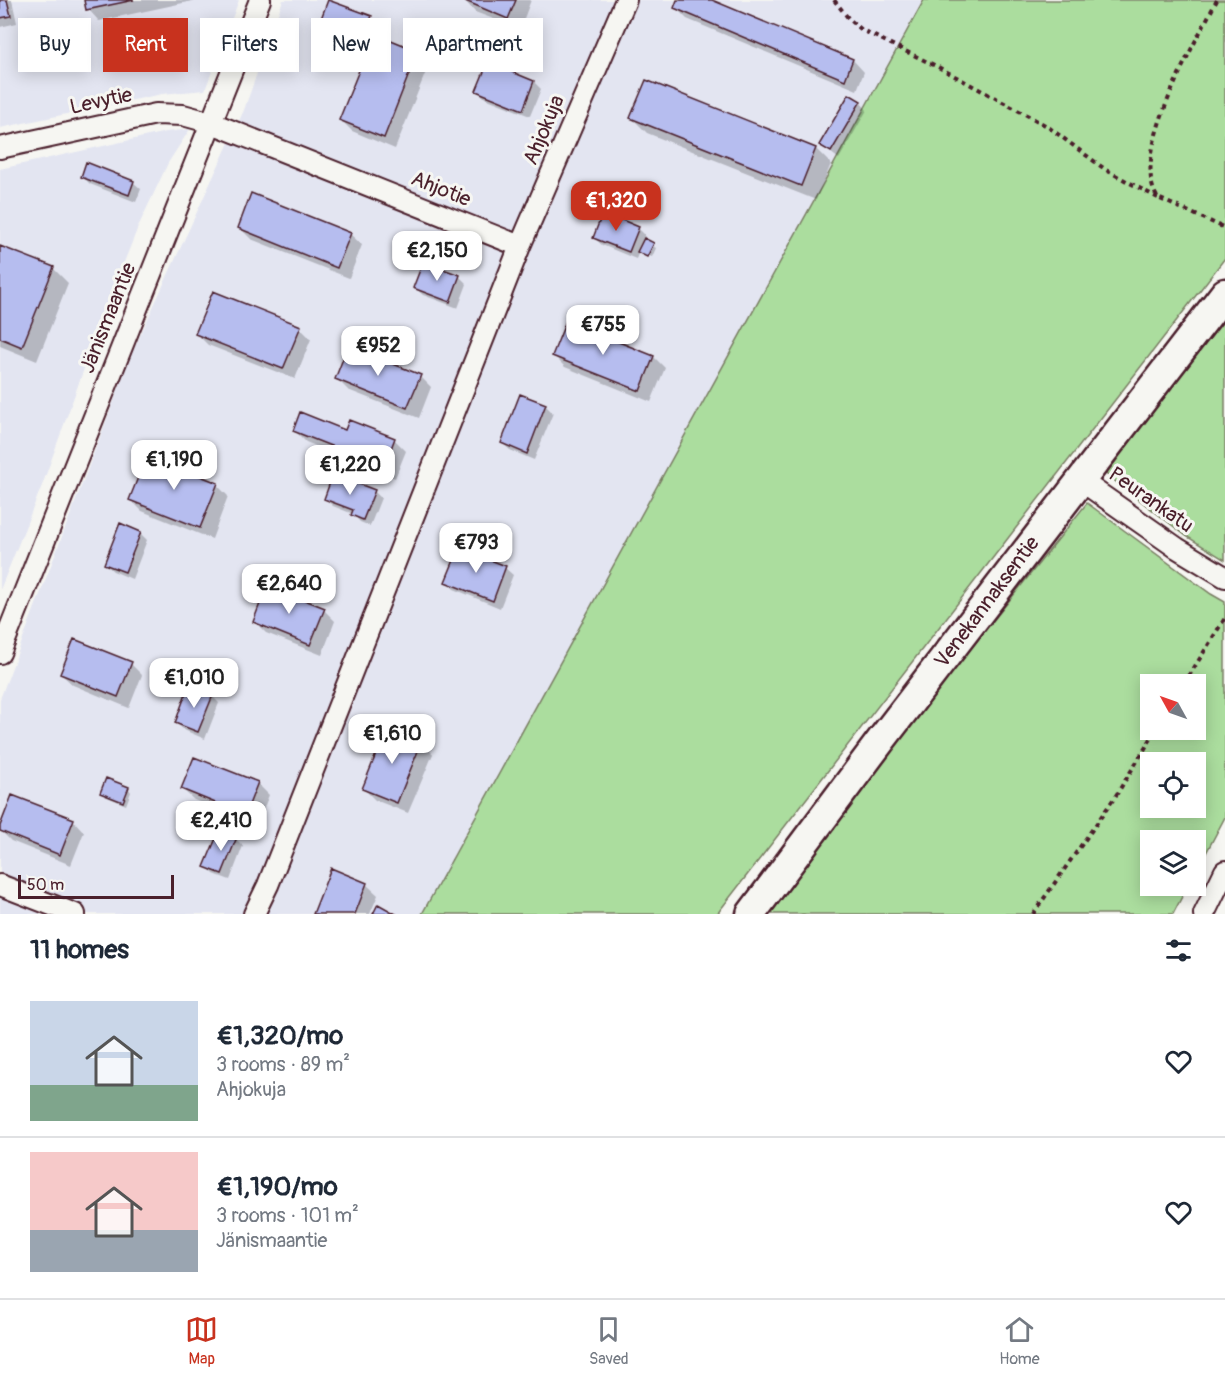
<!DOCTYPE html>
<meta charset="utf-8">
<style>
:root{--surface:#fff;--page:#f2f2f3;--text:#1f2937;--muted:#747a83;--line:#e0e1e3;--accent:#c8321e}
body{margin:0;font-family:Pangolin,sans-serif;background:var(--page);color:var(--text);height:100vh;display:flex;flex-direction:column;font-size:22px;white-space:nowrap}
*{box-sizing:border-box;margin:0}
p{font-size:20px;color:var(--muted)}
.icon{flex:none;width:33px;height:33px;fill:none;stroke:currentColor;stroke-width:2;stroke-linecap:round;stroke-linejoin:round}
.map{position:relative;height:914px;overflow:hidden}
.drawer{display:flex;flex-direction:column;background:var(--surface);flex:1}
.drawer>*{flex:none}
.banner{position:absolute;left:18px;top:18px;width:600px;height:54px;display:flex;gap:12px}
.needle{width:39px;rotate:310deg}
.fabs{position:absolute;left:1140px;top:674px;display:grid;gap:12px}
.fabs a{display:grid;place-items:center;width:66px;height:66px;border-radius:0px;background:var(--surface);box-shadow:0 3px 15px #0003;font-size:30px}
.scale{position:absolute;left:18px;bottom:15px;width:156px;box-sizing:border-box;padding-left:6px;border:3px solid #4a1f2b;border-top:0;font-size:16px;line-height:21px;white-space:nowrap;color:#4a1f2b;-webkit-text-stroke:4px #f6f6f2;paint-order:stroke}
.price{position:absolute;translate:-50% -51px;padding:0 14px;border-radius:12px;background:#fff;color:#222;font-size:20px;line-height:39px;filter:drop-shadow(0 2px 3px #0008)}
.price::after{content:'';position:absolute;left:50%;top:36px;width:18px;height:14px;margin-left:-9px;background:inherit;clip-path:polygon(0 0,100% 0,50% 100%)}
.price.on{background:var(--accent);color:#fff}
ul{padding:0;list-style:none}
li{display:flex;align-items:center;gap:18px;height:150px;padding:0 30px}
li+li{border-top:2px solid var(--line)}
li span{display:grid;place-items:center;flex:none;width:168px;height:120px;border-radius:0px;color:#555}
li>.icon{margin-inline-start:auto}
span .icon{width:72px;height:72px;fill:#fffc;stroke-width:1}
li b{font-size:26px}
h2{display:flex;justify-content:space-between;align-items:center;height:72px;padding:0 30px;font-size:26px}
.chip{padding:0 21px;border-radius:0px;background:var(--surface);box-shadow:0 3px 15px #0003;font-size:21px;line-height:54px}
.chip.on{background:var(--accent);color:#fff}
.menu{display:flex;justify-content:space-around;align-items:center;height:84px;border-top:2px solid var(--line);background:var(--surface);font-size:16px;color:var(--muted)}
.menu a{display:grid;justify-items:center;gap:3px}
.menu .on{color:var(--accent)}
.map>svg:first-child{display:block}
.built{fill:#e3e5f1}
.green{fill:#abdd9e;stroke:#7a7e64;stroke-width:1.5;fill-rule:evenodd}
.shadow{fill:#0003}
.building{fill:#b6bdef;stroke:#4a1f2b;stroke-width:1.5}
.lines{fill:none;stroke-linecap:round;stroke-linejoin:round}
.street-casing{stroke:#4a1f2b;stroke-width:24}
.secondary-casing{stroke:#4a1f2b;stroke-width:33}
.path{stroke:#4a1f2b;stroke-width:4;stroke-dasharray:4.5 4.5;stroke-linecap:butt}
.street{stroke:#f6f6f2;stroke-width:20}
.secondary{stroke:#f6f6f2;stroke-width:28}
.labels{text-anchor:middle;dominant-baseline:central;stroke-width:6;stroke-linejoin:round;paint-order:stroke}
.street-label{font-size:21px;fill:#4a1f2b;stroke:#f6f6f2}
</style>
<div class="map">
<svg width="1225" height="914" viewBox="0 0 1225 914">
<rect width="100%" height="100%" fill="#f6f6f2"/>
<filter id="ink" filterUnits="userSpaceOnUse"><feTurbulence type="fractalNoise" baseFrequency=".0167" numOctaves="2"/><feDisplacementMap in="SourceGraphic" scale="12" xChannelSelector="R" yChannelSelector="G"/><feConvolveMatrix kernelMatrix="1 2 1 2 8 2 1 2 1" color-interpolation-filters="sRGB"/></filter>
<g filter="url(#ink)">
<path class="built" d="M0,0H239L205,90L162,94L0,128Z
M283,0H924L422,914H0V699L132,353L244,110Z
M190,129L168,163L138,227L104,313L43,483L0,590V169L166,132Z"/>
<path class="green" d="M924,0H1225V258L717,914H422Z
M1225,316V560L1186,536L1106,474Z
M1087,503L1211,594L1225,602V817L1196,872V840H1150V885H1188L1173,914H769L925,706ZM1150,684H1196V729H1150ZM1150,762H1196V807H1150Z"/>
<path class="shadow" d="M0,0H12L17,23L0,27Z
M86,0H197L99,21L88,9Z
M464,0H531L520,29L475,12Z
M679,0H708L853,60L864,72L857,90L687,19L676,8Z
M371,17L378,25L374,35L418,53L429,64L395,149L352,131L341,120L369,48L328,31L320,24Z
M534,82L541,89L530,116L485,98L478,91Z
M647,82L816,149L831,164L816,200L647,133L632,118Z
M860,102L867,110L839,159L821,145Z
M82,176L133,182L141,189L136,202L90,184Z
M239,227L350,234L362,245L349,278L251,239Z
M638,228L645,235L644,240L656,248L652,257L639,252L636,259L602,245L594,238Z
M0,247L53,268L68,283L37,361L0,346Z
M424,264L460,277L467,284L458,308L423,295L415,288Z
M567,323L654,357L665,368L651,402L565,367L554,356Z
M300,328L311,339L295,379L208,345L197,334Z
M420,376L431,387L419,418L348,390L337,379Z
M521,396L546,406L553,413L534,460L510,450L502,443Z
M350,422L395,440L406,451L395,478L306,442L295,431L346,432Z
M217,485L228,496L212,539L142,511L131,500Z
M374,491L381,498L370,526L360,522L353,514L333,506L325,499Z
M140,533L147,540L132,579L113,571L105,564Z
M460,550L505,568L513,575L500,608L454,589L447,582Z
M324,610L335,621L322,655L266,633L254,621Z
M131,664L142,675L129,708L73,685L61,674Z
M212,696L219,703L205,739L184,730L176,723Z
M421,742L433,754L408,813L375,800L364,789Z
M195,759L258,784L269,795L257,825L194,800L182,789Z
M128,788L131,792L126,805L105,796L101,793Z
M73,820L84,832L71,865L11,841L0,830Z
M236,839L243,846L230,880L214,874L206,866Z
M366,884L378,895L370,914H315Z"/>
<path class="building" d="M0,0H7L11,16L0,18Z
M84,0H134L86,10Z
M328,0L372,16L361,41L319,24Z
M463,0H516L508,19Z
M677,0H712L853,59L845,80L674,8Z
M374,33L418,51L384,138L339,120Z
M488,62L534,81L523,110L476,91Z
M646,80L816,148L801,186L630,118Z
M849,94L861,101L831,152L819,145Z
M86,162L134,181L129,195L81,177Z
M251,193L351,233L337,268L238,228Z
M603,212L639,227L629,252L593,238Z
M644,238L654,243L647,257L637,252Z
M0,246L54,267L22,347L0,338Z
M423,262L460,275L450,302L413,288Z
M213,291L301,326L283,369L195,334Z
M566,321L654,356L640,391L552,356Z
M348,346L421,375L407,408L335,379Z
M520,394L546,404L527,454L501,443Z
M300,412L345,430L349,420L395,438L384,467L293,431Z
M147,455L218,483L200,528L129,500Z
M333,474L375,490L363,520L351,515L353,510L324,499Z
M120,523L141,532L125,572L104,564Z
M459,548L506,566L493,601L445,582Z
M267,585L325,608L310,645L253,622Z
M74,639L132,662L118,697L60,674Z
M189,685L213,695L198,732L175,723Z
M387,727L422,741L397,803L362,789Z
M194,757L258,782L245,815L181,789Z
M106,778L129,787L123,802L100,793Z
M12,795L74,819L60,855L0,831V826Z
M219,831L237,837L222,874L204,867Z
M331,868L367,883L355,914H313Z
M378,904L396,914H373Z"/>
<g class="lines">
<g class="street-casing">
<path id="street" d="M0,148L156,114L183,115L212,123L520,246L268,885L254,914
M520,246L626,0
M1080,480L1177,548L1225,577
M0,653L260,0
M0,885L75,914
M1204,914L1225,871"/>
</g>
<g class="secondary-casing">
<path id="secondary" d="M751,914L882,739L1225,293"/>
</g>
<path class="path" d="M834,0L849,19L862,30L938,67L1047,126L1106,170L1158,198
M1217,0C1196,41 1128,156 1158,198L1225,228
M1184,684L1225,618
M1033,914L1115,797L1157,729"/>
<use href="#street" class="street"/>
<use href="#secondary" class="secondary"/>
</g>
</g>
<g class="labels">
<g class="street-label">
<text transform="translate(101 101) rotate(-12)">Levytie</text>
<text transform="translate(544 130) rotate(-67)">Ahjokuja</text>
<text transform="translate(441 189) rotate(22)">Ahjotie</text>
<text transform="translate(108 318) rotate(-68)">Jänismaantie</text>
<text transform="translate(1151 500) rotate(35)">Peurankatu</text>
<text transform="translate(987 602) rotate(-53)">Venekannaksentie</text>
</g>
</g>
</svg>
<div class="fabs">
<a><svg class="needle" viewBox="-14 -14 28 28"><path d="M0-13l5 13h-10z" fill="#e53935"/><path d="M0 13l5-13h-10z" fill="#747a83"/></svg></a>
<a><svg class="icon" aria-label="locate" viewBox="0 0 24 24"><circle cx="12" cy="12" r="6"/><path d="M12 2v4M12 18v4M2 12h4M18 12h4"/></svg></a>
<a><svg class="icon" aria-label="layers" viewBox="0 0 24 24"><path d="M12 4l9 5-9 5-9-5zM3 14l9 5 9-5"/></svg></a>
</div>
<div class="scale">50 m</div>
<b class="price on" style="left:616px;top:232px">€1,320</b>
<b class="price" style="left:437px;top:282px">€2,150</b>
<b class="price" style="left:603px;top:356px">€755</b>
<b class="price" style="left:378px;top:377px">€952</b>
<b class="price" style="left:174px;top:491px">€1,190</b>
<b class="price" style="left:350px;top:496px">€1,220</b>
<b class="price" style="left:476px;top:574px">€793</b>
<b class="price" style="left:289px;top:615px">€2,640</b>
<b class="price" style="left:194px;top:709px">€1,010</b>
<b class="price" style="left:392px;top:765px">€1,610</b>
<b class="price" style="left:221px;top:852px">€2,410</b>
<div class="banner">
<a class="chip">Buy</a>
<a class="chip on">Rent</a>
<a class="chip">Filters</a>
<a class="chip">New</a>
<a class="chip">Apartment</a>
</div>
</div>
<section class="drawer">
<h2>11 homes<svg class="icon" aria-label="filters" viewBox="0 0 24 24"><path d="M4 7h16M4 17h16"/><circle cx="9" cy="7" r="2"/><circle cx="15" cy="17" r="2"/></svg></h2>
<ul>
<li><span style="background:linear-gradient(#c9d6e8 70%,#7fa58c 0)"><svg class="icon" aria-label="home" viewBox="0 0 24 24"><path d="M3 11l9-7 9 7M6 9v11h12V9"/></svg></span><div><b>€1,320/mo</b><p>3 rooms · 89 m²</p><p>Ahjokuja</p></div><svg class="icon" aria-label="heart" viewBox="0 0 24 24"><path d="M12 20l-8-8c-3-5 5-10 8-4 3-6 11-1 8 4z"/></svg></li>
<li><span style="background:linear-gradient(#f6c9c9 65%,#9aa5b1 0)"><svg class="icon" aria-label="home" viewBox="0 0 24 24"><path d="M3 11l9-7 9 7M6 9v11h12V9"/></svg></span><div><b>€1,190/mo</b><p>3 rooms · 101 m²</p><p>Jänismaantie</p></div><svg class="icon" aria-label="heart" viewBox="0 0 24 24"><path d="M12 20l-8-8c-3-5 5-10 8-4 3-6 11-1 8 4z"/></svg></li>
</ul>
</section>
<nav class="menu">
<a class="on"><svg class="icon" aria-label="map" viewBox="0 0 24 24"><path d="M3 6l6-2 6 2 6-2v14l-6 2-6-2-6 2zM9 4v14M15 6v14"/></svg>Map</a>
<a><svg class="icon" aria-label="saved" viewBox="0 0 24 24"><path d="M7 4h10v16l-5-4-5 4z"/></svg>Saved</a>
<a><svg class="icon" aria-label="home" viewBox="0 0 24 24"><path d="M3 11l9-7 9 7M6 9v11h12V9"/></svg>Home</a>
</nav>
